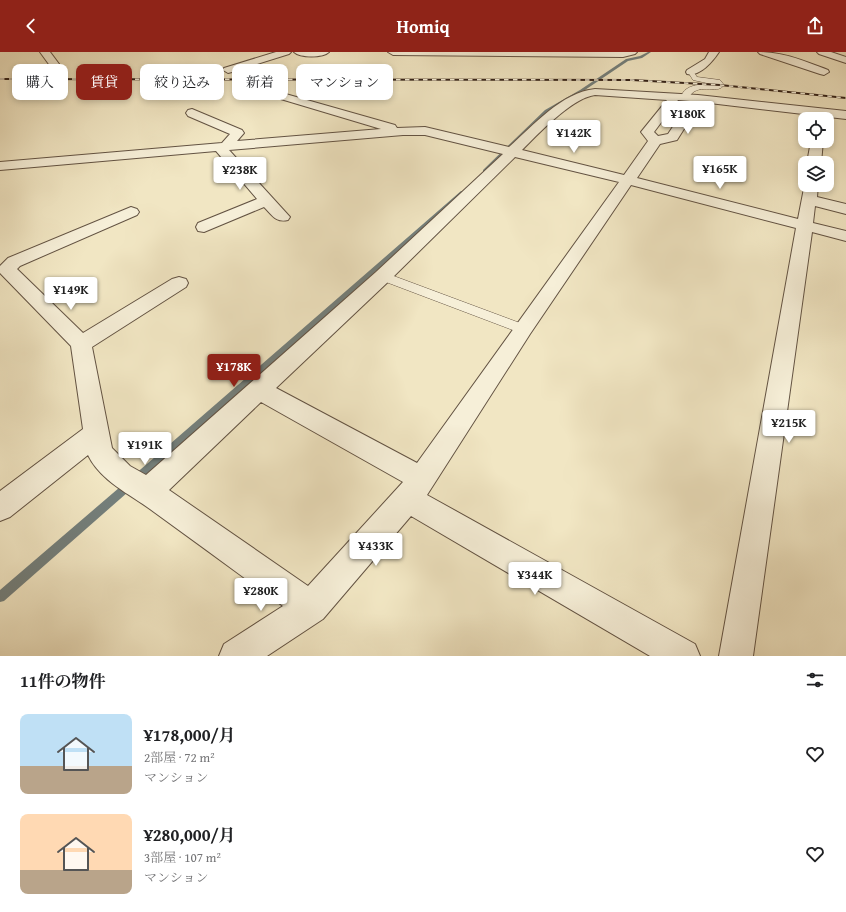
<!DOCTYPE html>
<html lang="ja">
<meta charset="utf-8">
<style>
:root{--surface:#fff;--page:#f2f2f2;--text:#202124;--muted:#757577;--accent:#8f2418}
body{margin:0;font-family:"Gentium Book Plus","Noto Serif JP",serif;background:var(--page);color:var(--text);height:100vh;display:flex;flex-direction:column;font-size:15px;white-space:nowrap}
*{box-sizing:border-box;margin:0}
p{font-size:13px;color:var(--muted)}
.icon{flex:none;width:22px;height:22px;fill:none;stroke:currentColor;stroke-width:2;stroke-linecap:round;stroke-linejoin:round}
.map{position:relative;height:604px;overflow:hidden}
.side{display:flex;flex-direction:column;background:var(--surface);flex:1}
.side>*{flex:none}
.hud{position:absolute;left:12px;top:12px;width:400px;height:36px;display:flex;gap:8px}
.buttons{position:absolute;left:798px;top:60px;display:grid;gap:8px}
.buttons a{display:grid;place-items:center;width:36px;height:36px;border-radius:8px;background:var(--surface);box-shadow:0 2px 6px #0003;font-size:20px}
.price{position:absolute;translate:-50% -34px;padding:0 9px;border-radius:4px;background:#fff;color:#222;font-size:13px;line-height:26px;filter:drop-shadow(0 1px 2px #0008)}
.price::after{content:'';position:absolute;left:50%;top:24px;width:12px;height:9px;margin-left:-6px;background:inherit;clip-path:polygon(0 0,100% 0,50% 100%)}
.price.active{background:var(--accent);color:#fff}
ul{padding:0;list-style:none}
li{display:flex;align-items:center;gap:12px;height:100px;padding:0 20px}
li span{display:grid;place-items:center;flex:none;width:112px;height:80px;border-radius:8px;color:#555}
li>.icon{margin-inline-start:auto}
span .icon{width:48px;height:48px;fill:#fffc;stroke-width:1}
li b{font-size:17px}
h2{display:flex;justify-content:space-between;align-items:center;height:48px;padding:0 20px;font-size:17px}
.pill{padding:0 14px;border-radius:8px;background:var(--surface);box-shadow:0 2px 6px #0003;font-size:14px;line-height:36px}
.pill.active{background:var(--accent);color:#fff}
header{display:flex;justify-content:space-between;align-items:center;height:52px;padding:0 20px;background:var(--accent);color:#fff;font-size:18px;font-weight:700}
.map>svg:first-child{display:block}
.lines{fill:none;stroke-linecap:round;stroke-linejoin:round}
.stream{fill:#747f7b;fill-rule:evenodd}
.lane-casing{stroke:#635343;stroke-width:1}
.street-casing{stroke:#635343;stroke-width:2}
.lane{fill:#f6efd8;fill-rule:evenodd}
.street{fill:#f6efd8;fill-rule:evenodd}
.rail-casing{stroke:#342218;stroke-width:2}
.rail{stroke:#f6efd8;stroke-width:1.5;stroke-dasharray:4.5;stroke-linecap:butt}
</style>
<header><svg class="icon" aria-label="back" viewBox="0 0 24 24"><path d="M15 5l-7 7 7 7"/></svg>Homiq<svg class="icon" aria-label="share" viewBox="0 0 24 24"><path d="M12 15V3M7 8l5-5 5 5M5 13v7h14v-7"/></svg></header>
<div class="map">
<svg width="846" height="604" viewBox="0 0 846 604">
<rect width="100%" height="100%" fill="#f1e6c3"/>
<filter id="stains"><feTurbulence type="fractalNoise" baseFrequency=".005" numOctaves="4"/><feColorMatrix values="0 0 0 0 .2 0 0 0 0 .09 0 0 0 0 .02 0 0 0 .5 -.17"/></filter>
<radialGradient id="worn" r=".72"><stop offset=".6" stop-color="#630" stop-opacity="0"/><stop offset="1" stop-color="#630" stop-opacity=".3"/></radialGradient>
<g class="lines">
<path class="stream" d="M648,0H651L642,6L628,9L582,40L547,60L487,120H483V118L545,58L580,38L626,7L640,4Z
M461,139L465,140L161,411L4,549L0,550V538L155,405Z"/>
<g class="lane-casing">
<path id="lane" d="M691,18L693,19L697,25L720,28L724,33C717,44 697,28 688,47H682L681,45C685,31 704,32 716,33L693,28L688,20Z
M383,220L528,274L530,277L528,280L523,282L518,280L378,227L377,224L378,221Z"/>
</g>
<g class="street-casing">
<path id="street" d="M40,0H50L65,20L64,22H56Z
M276,0H291L289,2L232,20L228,21L223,18L224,16Z
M294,0H329C323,6 300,6 294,0Z
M388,0H637L635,2L623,5L393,3Z
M709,0H719C713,9 700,25 687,22L686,20L687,18L705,7Z
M758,0C784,0 804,9 828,18L829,20L824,23L820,22L760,2Z
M817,0H831L846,5V11L819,2Z
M268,37L395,73L397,76L425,75L509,95C533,74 562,40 595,37L698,43L846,59V67L701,50L677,88L660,92L637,126L798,167L805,131V133H818L817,145L846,152V162L815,154L813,171L846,179V189L812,180L753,604H719L796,176L631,133L530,282L427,443L695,592L700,604H650L411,464L323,567L267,604H219L224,592L283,554C240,523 197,491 154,460C132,443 101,430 88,403L10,465L0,469V439L83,377L71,294L0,221V214L8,206L131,155L137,157L139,160L137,163L20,214L17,217L83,281L172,227L179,225L186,227L188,231L186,235L92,295L112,396L130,414L146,423L376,220L503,102L425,83H403L229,98L290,165L288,168C276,171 272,163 264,155L204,180L198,179L196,175L198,171L257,147L216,99L0,118V110L222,91L230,82L188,64L186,61L188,58L192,57L242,78L244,81L237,89L381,77L264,42L263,40L264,38ZM595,43L667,48L641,80L648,89L624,123L522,98C538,82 572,46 595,43ZM678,48L690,49L668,82L658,84L654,80ZM515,105L619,130L417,411L276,336L390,228ZM261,350L403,430L308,534L169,438Z
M811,89H823L821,111H807Z"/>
</g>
<use href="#lane" class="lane"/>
<use href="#street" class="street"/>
<g class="rail-casing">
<path id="rail" d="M0,27L632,28L720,33L846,46"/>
</g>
<use href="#rail" class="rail"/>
</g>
<rect width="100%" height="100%" filter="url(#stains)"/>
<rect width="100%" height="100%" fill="url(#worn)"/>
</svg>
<div class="buttons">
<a><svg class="icon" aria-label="locate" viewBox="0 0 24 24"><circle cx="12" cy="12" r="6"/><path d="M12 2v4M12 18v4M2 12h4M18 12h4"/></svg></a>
<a><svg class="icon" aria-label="layers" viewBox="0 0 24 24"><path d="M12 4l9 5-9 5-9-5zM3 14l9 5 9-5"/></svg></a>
</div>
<b class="price" style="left:688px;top:83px">¥180K</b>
<b class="price" style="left:574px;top:102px">¥142K</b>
<b class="price" style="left:720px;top:138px">¥165K</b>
<b class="price" style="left:240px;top:139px">¥238K</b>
<b class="price" style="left:71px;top:259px">¥149K</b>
<b class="price active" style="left:234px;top:336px">¥178K</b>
<b class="price" style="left:789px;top:392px">¥215K</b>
<b class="price" style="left:145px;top:414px">¥191K</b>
<b class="price" style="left:376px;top:515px">¥433K</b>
<b class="price" style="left:535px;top:544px">¥344K</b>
<b class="price" style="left:261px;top:560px">¥280K</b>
<div class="hud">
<a class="pill">購入</a>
<a class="pill active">賃貸</a>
<a class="pill">絞り込み</a>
<a class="pill">新着</a>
<a class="pill">マンション</a>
</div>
</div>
<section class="side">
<h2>11件の物件<svg class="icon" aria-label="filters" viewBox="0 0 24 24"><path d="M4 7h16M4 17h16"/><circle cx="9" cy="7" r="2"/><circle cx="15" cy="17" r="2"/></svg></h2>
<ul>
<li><span style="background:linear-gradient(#bfe0f5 65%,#b9a48a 0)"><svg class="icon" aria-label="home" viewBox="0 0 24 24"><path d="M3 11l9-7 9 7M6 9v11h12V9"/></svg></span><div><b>¥178,000/月</b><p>2部屋 · 72 m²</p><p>マンション</p></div><svg class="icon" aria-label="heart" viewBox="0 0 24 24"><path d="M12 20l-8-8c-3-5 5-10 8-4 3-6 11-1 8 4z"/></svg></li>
<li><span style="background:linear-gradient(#ffd9b3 70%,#b9a48a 0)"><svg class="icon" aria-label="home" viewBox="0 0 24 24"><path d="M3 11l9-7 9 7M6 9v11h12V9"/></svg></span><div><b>¥280,000/月</b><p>3部屋 · 107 m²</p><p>マンション</p></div><svg class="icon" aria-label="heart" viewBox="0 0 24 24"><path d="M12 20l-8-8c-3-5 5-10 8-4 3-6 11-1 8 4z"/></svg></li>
</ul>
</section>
